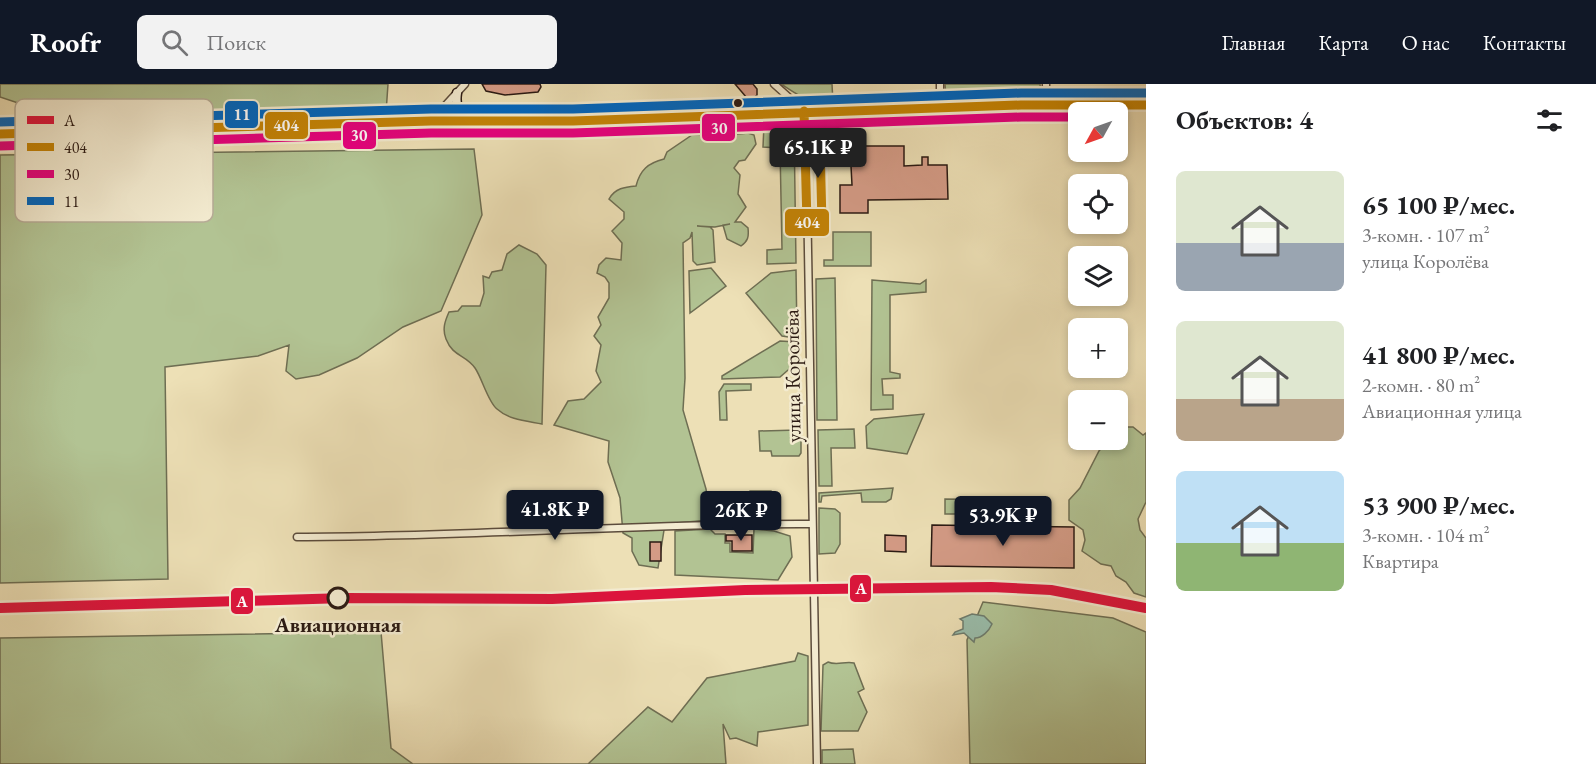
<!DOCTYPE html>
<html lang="ru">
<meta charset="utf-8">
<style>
:root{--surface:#fff;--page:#f2f2f2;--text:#202124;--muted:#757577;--accent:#111827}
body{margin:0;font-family:"EB Garamond",serif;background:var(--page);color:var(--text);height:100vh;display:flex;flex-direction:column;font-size:22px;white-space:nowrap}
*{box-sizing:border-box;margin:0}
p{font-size:20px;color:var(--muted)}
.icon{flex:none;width:33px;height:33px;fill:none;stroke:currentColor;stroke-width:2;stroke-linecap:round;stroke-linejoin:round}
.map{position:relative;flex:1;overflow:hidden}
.drawer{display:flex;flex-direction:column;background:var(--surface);width:450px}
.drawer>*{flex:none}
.needle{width:39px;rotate:230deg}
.tools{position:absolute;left:1068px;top:18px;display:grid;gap:12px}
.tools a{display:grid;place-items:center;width:60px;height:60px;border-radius:9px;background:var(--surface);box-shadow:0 3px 9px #0003;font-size:30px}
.price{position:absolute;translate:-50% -51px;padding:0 14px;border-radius:6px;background:var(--accent);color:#fff;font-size:20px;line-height:39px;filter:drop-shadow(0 2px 3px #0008)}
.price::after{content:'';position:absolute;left:50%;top:36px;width:18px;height:14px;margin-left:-9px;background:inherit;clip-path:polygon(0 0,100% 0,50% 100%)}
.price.current{background:#222;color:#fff}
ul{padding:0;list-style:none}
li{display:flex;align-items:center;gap:18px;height:150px;padding:0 30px}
li span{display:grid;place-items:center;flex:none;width:168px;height:120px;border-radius:9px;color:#555}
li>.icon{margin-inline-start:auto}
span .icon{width:72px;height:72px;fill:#fffc;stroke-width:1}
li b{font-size:26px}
h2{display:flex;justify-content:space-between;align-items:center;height:72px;padding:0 30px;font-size:26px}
header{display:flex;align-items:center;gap:36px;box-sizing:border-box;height:84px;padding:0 30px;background:var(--accent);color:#fff}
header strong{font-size:28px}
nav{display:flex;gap:33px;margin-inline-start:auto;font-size:21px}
.search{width:420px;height:54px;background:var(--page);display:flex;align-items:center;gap:15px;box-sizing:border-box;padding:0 21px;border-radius:9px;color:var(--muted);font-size:22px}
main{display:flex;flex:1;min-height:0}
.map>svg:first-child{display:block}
.green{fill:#b2c393;stroke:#6e6e53;stroke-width:1.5}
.water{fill:#99bdab;stroke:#6d7c6e;stroke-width:1.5}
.building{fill:#d49b86;stroke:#2b1a13;stroke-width:1.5}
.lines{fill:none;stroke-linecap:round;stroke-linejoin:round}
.minor-casing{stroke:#5c4c3c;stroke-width:9}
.secondary-casing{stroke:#2b1a13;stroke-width:11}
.minor{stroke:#f3ebd0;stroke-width:6}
.secondary{stroke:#f3ebd0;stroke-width:8}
.bus-1-casing{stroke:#f3ebd0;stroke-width:14}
.bus-2-casing{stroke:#f3ebd0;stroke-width:14}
.bus-3-casing{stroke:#f3ebd0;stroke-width:14}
.bus-1{stroke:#c48305;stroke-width:9}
.bus-2{stroke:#e5007d;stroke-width:9}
.bus-3{stroke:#0065bd;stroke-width:9}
.rail-1-casing{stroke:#f3ebd0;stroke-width:15}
.rail-1{stroke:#dc143c;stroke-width:10}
.bus-dot{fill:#2b1a13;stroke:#f3ebd0;stroke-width:2}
.stop-dot{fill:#f3ebd0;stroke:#2b1a13;stroke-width:3}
.labels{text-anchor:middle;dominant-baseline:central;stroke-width:5;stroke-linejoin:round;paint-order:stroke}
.street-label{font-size:21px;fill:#2b1a13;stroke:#f3ebd0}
.stop-label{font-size:21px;font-weight:bold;fill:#2b1a13;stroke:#f3ebd0}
.key{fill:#f3ebd0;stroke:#b7ac97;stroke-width:1.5}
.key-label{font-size:16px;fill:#2b1a13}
.line-badge{stroke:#f3ebd0;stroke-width:2}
.badge-label{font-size:16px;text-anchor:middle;font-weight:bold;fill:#fff}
</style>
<header>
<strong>Roofr</strong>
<div class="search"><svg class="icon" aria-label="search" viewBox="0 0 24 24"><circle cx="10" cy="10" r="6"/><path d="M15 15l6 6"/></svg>Поиск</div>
<nav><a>Главная</a><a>Карта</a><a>О нас</a><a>Контакты</a></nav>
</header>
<main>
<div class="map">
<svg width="1146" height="680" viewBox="0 0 1146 680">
<rect width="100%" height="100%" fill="#ede0b6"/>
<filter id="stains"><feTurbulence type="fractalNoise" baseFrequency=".00333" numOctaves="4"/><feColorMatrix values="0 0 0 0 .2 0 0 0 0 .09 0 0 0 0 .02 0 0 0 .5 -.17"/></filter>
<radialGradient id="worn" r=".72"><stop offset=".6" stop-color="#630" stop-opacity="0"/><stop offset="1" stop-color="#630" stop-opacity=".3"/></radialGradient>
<path class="green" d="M0,0H388L386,29L75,38L0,13Z
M781,0H832L833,19C812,22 798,11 781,0Z
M945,0H1040L1041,12L946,14Z
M764,41H794L796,179L767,180V166L782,165L780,64L763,63Z
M748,49L754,51L756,60L745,76L739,77L734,84L740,91L738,110L746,123L735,138H741L748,144C749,153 748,157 741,162L727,155L723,141L730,140L715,143L697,142L710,143L713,146L715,178L697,181L693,177L692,148L690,154L683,159L685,294L683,326L706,405L710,436L665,440L658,484L639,481L632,467V454L623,449L620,414L608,378L609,357L554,341L568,317L584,315L601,298L596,287L601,261L594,252L601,241L598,233L609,214V199L605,193L597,189L599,181L606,174L621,176L622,159L612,147L624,135V128L609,115C615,104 625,103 636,102C640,86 648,79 664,75L667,68L692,51L722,52Z
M474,65L482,131L441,227L403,243L357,274L319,291L296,295L286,287L289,261L258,272L165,283L168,495L0,499V71Z
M833,148H871V182H824V176H833Z
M519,161L537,170L546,181L542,340C527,337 509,336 497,325C488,318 482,294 475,284C465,270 453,273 446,255C442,245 445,237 449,228L458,227L462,222H480L484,209L483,192L489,194L492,188L502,186L507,170Z
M711,184L726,202L690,229L689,187Z
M796,186L797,251L795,254L782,252L746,209L771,189Z
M835,194L837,336H817L816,195Z
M872,196L920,200L926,196V208L890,211V288L900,290V294L882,295L883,311H893V325L871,326Z
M780,257L796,258L795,280L780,293L722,295V292Z
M724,300H751V306L726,307L727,336H720L719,308Z
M924,330L907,370L867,364L866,342L874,335Z
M1123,343H1133L1143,351L1146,349V418L1138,435L1140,446L1146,454V513L1134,509L1126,498L1116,492L1111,482L1101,480L1082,467L1085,456L1083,446L1069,436V416L1080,404L1099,367L1108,356L1121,354L1120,351Z
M854,345L855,364H831L832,402H819L818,346Z
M798,346L801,348V369L799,372H772L771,367H760L759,347Z
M893,404L891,415L886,418H862L861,409L822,412L821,418H819V409Z
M750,407H771L772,419L744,428Z
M945,415L1013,416V430H945Z
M819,424L835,425L840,429V460L835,469L819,470Z
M710,445L715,450H725V459H730V468L753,469L754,445L774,447L790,452L792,473L778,496L675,491V447Z
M983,518L1113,534L1146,548V680H970L967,556Z
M381,548L391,664L413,680H588L648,623L672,638L707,594L795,577L798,569L808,572V641L758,648L757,662L736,654L730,655L723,640L726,680H0V554Z
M828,578C837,582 844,577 854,579L864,605L858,608L867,628L858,647H821L823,581Z
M853,665L855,680H822V666Z"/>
<path class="water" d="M972,530L984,532L992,540C989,547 982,554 975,554L974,558L964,549L953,551L955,548L963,545V537L960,535Z"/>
<path class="building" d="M482,0H540L541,3L538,8L505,11L486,7Z
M735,0H753L757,5V11L753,14H747Z
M852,62H904V82L922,81V73H928V81H947L948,115L868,116V129H840V101H852L851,82H844V71H852Z
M932,441L1074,443V484L931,482Z
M726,451H752V467H732V457H726Z
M885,451L906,452V468L885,467Z
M650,458H661V477H650Z"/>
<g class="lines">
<g class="minor-casing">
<path id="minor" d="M774,0L804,27L806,52C808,262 814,471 817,680
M940,0V23
M1046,20V0
M431,37L465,0
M297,453C469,453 641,439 812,440"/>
</g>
<g class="secondary-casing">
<path id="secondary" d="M457,9C455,22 458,29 472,34
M0,50L431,37H573L1021,21H1146"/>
</g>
<use href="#minor" class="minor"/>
<use href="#secondary" class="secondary"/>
<g class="bus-1-casing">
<path id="bus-1" d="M804,27L807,139H822L820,60L814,54L806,52
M0,50L431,37H573L1021,21H1146"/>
</g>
<g class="bus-2-casing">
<path id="bus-2" d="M0,62L431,49H573L1021,33H1078"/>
</g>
<g class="bus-3-casing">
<path id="bus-3" d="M0,38L431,25H573L1021,9H1146"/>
</g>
<use href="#bus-1" class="bus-1"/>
<use href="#bus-2" class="bus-2"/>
<use href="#bus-3" class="bus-3"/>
<g class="rail-1-casing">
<path id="rail-1" d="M0,524L346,514L552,515L745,506L991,503L1051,506L1146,524"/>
</g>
<use href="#rail-1" class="rail-1"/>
</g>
<circle class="bus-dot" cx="738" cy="19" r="5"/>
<circle class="stop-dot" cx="338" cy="514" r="10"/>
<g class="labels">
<g class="street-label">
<text transform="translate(792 292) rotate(-91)">улица Королёва</text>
</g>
<g class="stop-label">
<text x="338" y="540">Авиационная</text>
</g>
</g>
<rect x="15" y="15" width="198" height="123" rx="9" class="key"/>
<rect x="27" y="32" width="27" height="8" fill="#dc143c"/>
<rect x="27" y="59" width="27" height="8" fill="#c48305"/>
<rect x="27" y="86" width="27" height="8" fill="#e5007d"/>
<rect x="27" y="113" width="27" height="8" fill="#0065bd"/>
<g class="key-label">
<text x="64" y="42">A</text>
<text x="64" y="69">404</text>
<text x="64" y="96">30</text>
<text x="64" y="123">11</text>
</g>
<g class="line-badge">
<rect x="224" y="16" width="35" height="29" rx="6" fill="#0065bd"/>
<rect x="264" y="27" width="45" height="29" rx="6" fill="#c48305"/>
<rect x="701" y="29" width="35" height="29" rx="6" fill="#e5007d"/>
<rect x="342" y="37" width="35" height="29" rx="6" fill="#e5007d"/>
<rect x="784" y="124" width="46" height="29" rx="6" fill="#c48305"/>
<rect x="849" y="490" width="23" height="29" rx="6" fill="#dc143c"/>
<rect x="230" y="503" width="24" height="28" rx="6" fill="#dc143c"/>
</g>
<g class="badge-label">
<text x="242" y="36">11</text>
<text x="286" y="47">404</text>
<text x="719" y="50">30</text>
<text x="359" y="57">30</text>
<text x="807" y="144">404</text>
<text x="861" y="510">A</text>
<text x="242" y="523">A</text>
</g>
<rect width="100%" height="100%" filter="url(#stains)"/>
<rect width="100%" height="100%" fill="url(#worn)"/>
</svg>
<div class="tools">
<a><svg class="needle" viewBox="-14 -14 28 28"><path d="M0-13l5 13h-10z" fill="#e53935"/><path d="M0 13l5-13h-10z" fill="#757577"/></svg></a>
<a><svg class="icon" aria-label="locate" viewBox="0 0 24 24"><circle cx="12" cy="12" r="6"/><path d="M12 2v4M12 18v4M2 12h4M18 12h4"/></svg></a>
<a><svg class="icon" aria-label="layers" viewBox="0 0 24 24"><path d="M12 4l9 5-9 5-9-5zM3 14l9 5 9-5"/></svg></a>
<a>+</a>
<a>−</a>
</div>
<b class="price current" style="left:818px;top:95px">65.1K ₽</b>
<b class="price" style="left:555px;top:457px">41.8K ₽</b>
<b class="price" style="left:741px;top:458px">26K ₽</b>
<b class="price" style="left:1003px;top:463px">53.9K ₽</b>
</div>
<section class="drawer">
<h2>Объектов: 4<svg class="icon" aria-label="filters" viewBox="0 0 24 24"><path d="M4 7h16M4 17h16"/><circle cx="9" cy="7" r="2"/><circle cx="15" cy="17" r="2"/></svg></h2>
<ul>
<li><span style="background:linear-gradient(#dfe7d0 60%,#9aa5b1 0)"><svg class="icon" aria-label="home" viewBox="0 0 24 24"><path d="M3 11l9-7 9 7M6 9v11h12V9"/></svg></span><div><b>65 100 ₽/мес.</b><p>3-комн. · 107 m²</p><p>улица Королёва</p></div></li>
<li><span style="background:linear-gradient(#dfe7d0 65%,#b9a48a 0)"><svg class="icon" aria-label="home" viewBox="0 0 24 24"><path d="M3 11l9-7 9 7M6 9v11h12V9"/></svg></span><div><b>41 800 ₽/мес.</b><p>2-комн. · 80 m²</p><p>Авиационная улица</p></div></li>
<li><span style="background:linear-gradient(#bfe0f5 60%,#8fb573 0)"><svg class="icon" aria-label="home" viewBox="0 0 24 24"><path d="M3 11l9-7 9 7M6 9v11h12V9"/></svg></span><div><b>53 900 ₽/мес.</b><p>3-комн. · 104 m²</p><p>Квартира</p></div></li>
</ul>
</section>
</main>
